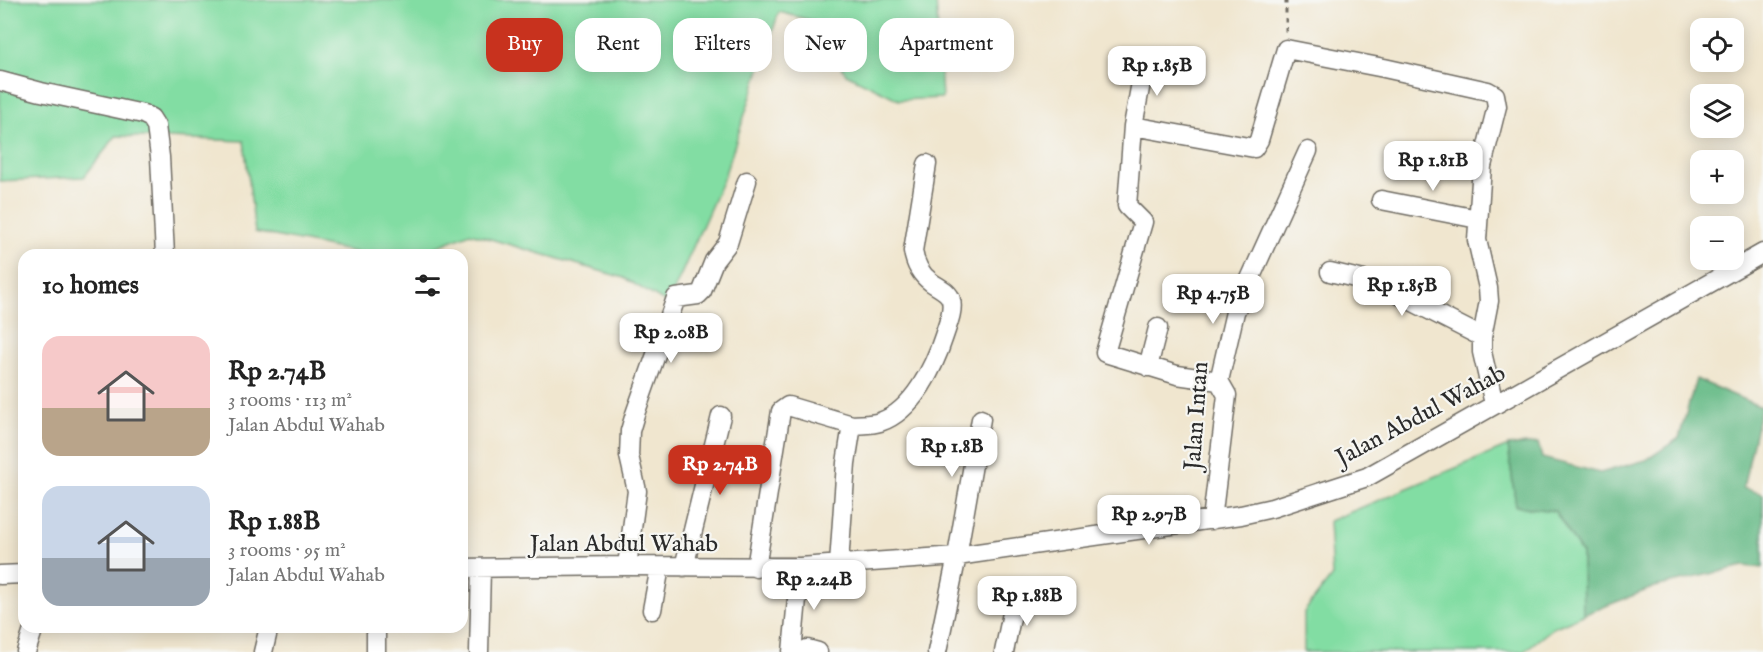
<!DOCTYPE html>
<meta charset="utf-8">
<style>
:root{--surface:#fff;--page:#f2f2f2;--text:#222;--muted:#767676;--accent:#c8321e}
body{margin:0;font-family:"IM FELL English",serif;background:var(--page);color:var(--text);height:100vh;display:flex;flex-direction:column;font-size:22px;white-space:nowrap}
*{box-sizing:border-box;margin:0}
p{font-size:20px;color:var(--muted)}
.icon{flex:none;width:33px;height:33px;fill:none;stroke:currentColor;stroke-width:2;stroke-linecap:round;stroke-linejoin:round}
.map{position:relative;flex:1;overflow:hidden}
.drawer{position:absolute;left:18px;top:249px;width:450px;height:384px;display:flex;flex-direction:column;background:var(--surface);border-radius:18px;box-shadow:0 3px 15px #0003}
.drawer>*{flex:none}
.banner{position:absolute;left:486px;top:18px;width:570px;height:54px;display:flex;gap:12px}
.tools{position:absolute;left:1690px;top:18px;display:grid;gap:12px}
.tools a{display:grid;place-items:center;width:54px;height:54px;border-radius:12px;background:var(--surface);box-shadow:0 3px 15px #0003;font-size:30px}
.price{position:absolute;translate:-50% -51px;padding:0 14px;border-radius:12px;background:#fff;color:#222;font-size:20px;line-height:39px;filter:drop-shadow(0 2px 3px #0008)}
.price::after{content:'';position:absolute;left:50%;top:36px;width:18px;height:14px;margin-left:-9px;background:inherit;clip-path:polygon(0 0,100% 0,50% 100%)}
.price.current{background:var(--accent);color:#fff}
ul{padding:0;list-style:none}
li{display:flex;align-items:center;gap:18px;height:150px;padding:0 24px}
li span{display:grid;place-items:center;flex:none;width:168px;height:120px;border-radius:18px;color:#555}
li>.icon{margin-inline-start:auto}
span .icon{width:72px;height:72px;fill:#fffc;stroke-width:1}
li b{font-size:26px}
h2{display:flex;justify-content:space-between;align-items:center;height:72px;padding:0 24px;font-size:26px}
.tag{padding:0 21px;border-radius:18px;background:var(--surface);box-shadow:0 3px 15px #0003;font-size:21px;line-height:54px}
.tag.current{background:var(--accent);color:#fff}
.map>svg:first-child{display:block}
.green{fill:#82dda3;stroke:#568467;stroke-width:1.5}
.forest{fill:#69bc89;stroke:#4a745a;stroke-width:1.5}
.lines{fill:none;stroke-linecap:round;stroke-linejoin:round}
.street-casing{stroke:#706c64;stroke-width:21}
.path{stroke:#706c64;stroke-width:3;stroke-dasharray:4.5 4.5;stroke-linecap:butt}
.street{stroke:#fff;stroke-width:18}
.labels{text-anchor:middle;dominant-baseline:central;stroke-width:4.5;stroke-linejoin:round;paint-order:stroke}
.street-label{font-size:24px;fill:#2b2b2b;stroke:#f6f6f2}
</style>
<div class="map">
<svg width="1763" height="652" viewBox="0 0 1763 652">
<rect width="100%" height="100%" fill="#f6f6f2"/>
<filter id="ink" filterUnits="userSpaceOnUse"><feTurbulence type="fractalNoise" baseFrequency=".0167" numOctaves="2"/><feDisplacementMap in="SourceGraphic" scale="12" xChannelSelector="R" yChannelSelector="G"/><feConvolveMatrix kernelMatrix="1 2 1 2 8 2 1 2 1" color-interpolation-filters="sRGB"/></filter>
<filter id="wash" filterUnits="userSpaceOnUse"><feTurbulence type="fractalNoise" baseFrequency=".008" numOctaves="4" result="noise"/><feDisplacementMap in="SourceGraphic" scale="24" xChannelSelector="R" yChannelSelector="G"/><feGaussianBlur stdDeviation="1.35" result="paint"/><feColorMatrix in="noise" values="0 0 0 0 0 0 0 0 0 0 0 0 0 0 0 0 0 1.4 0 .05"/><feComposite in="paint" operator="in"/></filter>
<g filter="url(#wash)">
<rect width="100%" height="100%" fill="#f0e6cf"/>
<path class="green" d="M0,0H936L942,98L899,100L846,74L814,21L779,12L724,177L668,304L624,278L470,233L417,255H370L255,232L244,141L116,136L84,177L0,181Z
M1508,446L1516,506L1555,511L1582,554L1583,615L1553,628L1523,652H1304V612L1332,576L1329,521Z"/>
<path class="forest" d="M1696,379L1761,407L1743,488L1763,494V568L1743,566L1655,587L1583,615L1582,554L1555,511L1516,506L1508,446L1538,443L1542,458L1600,473L1646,460L1679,438Z"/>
</g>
<g filter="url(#ink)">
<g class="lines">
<g class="street-casing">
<path id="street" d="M0,81L41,92L143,114L151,118L156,126L160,157L165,255
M1133,126L1145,61
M1381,200L1478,219
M1330,272L1376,283L1482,337
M1148,367L1158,328
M1219,381L1177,375L1105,353L1143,222L1127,206L1133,126L1254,148L1259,140L1286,49L1384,68L1488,91L1495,95L1497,106L1482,166L1477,240L1488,288L1489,301L1482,337V352L1494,404
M1212,520L1227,395L1219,381L1235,312L1308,151
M839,564L846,463L852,425C861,424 871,425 880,422C913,411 934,367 944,336C947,326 954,311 951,300C949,291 937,287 931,282C920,274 915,264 913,251L927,164
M627,566L637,491L629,456L630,431L635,414L676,298L698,295L702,291L714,261L728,243L747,181
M684,567L721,416
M462,568L627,566L800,567L957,556L1241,515L1272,508L1367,477L1763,253
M756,568L781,411L788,406L852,425
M0,575L24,574
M652,610L660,567
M376,627V652
M807,649L818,652
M26,652L34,627
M263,652L269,627
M479,652L481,568
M792,652L800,567
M937,652L957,556L981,419
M1004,652L1016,594"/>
</g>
<path class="path" d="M1286,0V34"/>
<use href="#street" class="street"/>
</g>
</g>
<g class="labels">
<g class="street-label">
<text transform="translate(1197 416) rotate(-86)">Jalan Intan</text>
<text transform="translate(1421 416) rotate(-28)">Jalan Abdul Wahab</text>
<text x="624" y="544">Jalan Abdul Wahab</text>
</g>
</g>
</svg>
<div class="tools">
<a><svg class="icon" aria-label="locate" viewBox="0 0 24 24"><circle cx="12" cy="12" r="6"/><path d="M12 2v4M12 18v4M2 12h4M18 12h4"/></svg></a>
<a><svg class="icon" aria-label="layers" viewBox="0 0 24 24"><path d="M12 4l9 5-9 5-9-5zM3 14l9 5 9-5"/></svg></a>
<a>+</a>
<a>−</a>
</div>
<b class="price" style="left:1157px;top:97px">Rp 1.85B</b>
<b class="price" style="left:1433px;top:192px">Rp 1.81B</b>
<b class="price" style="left:1402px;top:317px">Rp 1.85B</b>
<b class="price" style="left:1213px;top:325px">Rp 4.75B</b>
<b class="price" style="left:671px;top:364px">Rp 2.08B</b>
<b class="price" style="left:952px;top:478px">Rp 1.8B</b>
<b class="price current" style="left:720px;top:496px">Rp 2.74B</b>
<b class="price" style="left:1149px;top:546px">Rp 2.97B</b>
<b class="price" style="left:814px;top:611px">Rp 2.24B</b>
<b class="price" style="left:1027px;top:627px">Rp 1.88B</b>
<div class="banner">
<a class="tag current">Buy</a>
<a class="tag">Rent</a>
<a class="tag">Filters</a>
<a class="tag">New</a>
<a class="tag">Apartment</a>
</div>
<section class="drawer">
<h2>10 homes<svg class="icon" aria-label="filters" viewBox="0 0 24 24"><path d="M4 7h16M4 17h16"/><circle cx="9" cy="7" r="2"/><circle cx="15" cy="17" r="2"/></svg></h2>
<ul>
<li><span style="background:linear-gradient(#f6c9c9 60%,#b9a48a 0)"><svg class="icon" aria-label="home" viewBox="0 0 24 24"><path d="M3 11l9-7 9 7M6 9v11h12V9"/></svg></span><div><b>Rp 2.74B</b><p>3 rooms · 113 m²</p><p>Jalan Abdul Wahab</p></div></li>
<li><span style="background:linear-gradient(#c9d6e8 60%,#9aa5b1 0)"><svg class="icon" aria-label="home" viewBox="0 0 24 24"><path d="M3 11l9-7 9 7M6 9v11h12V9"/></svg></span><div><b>Rp 1.88B</b><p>3 rooms · 95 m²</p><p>Jalan Abdul Wahab</p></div></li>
</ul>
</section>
</div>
